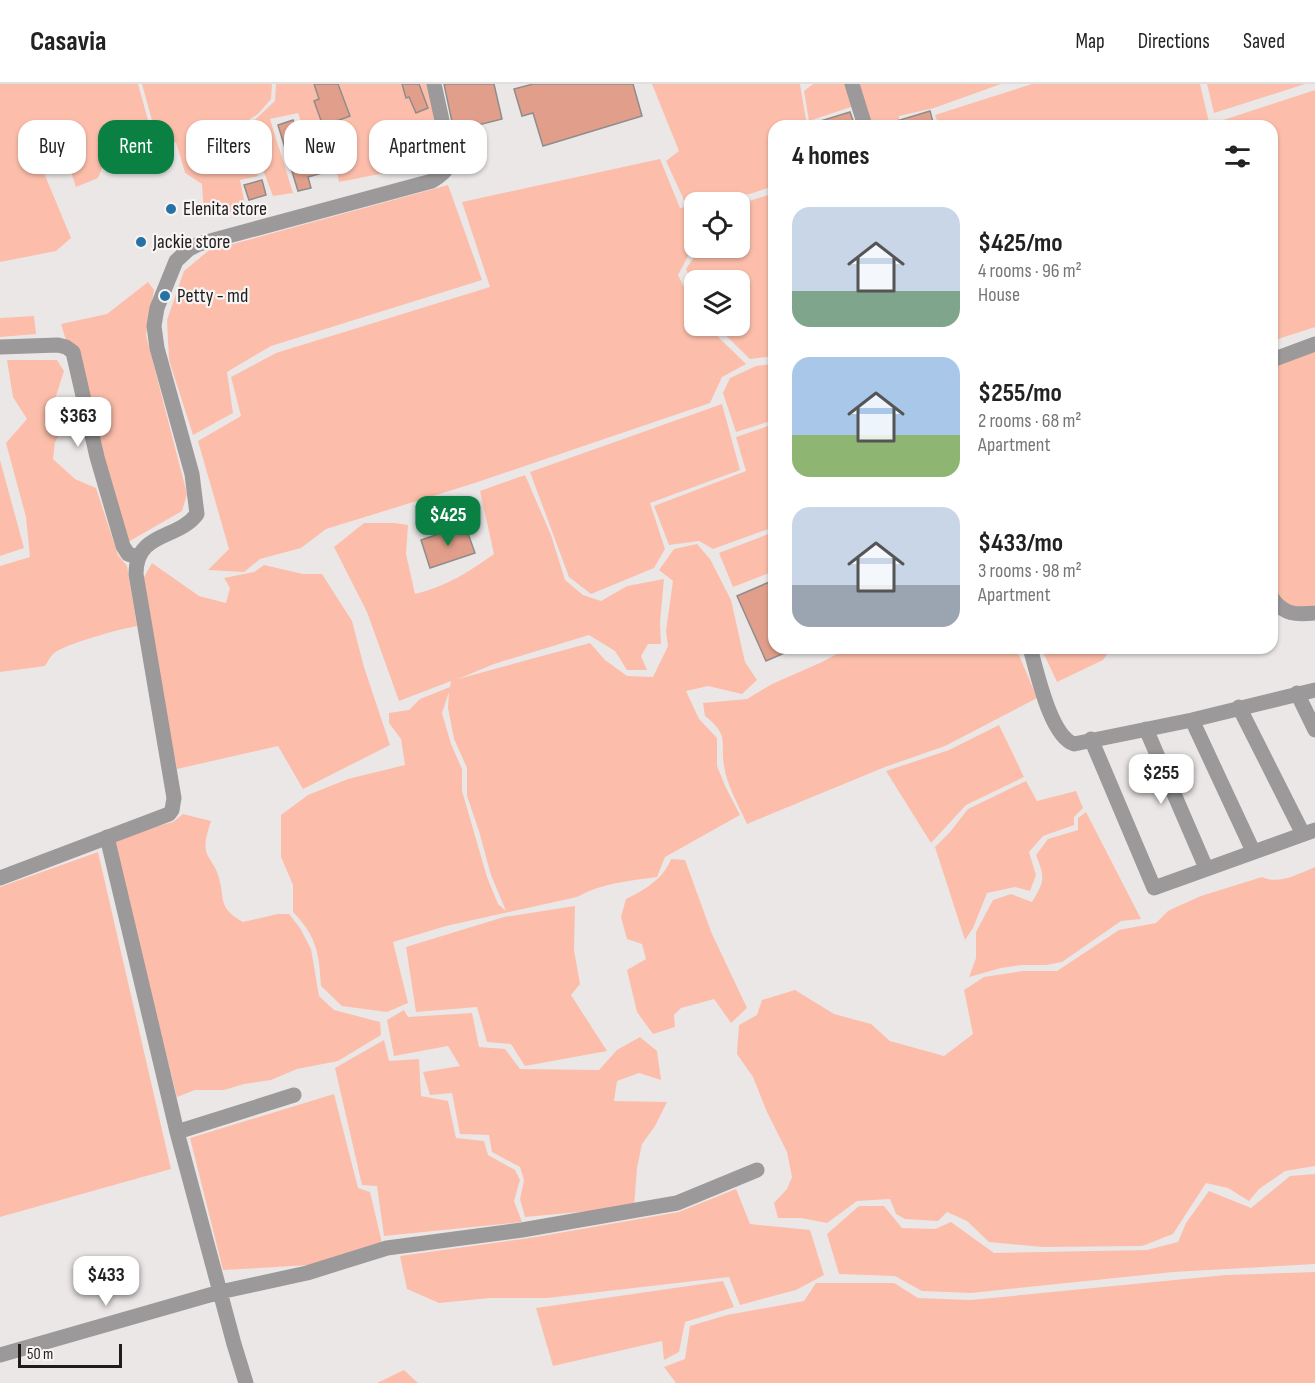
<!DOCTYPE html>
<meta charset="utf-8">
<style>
:root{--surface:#fff;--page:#f2f2f2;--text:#222;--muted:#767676;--line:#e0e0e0;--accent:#0b8043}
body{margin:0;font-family:"Sofia Sans Condensed",sans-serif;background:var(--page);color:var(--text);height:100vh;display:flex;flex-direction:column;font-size:22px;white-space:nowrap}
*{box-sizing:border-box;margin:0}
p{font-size:20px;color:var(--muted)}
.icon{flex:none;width:33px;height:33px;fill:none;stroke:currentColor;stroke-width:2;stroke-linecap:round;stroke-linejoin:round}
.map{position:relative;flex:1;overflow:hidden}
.sheet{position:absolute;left:768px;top:36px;width:510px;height:534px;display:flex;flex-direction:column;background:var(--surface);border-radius:18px;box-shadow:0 2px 4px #0004}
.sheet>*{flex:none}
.hud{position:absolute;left:18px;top:36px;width:570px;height:54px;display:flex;gap:12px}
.buttons{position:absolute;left:684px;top:108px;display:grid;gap:12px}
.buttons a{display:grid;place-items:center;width:66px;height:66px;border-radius:12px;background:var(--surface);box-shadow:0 2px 4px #0004;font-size:30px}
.scale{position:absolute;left:18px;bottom:15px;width:104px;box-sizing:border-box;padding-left:6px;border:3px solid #1e1d1c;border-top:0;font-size:16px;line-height:21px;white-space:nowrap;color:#1e1d1c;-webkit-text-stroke:4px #f8f4f3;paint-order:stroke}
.price{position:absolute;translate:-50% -51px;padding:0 14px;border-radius:12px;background:#fff;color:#222;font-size:20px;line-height:39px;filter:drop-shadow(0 2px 3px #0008)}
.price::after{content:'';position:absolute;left:50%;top:36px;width:18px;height:14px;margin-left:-9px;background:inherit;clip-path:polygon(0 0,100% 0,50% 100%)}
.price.selected{background:var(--accent);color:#fff}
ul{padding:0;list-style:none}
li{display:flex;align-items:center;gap:18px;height:150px;padding:0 24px}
li span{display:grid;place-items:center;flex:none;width:168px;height:120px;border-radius:18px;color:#555}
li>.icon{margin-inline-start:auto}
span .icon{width:72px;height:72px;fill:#fffc;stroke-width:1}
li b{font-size:26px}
h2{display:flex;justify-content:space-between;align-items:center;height:72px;padding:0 24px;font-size:26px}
.chip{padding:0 21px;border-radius:18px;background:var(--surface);box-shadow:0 2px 4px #0004;font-size:21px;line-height:54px}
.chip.selected{background:var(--accent);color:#fff}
header{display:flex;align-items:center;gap:36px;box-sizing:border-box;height:84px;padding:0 30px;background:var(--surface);border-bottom:2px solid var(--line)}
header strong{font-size:28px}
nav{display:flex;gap:33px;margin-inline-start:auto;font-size:21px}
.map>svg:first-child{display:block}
.green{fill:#fcbeab;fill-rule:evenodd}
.building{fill:#e19f8b;stroke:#908c8b;stroke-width:1.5}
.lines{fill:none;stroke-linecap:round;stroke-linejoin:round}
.minor{stroke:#9b9999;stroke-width:15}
.tertiary{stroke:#9b9999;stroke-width:15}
.poi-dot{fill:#2672a5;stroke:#f8f4f3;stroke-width:2}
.labels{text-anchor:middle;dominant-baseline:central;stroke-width:4.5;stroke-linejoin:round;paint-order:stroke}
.poi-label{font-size:20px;fill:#1e1d1c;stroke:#f8f4f3;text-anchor:start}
</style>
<header>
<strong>Casavia</strong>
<nav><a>Map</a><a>Directions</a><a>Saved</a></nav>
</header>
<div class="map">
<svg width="1315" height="1299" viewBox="0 0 1315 1299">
<rect width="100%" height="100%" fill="#ebe7e6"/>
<path class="green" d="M0,0H138L148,36L98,49L106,74L98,94L76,103L58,50L32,60L71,154L56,167L0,178Z
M142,0H272L271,15L258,30L244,39L252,56L258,92L240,96L246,126L204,132L202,100L185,89L176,58L159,62Z
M276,0H427L437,42L430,64L415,83L339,98L331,60L309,63L298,29L270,35L293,109L273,112L260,78L257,57L249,41L275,17Z
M652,0H800L807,42H774V102L750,110L684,116L666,77L679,67Z
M813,0H847L854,22L809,37L804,7Z
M857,0H1001L934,24L899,32V42H872Z
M1032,0H1200L1209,38L1195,42H939L935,31Z
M1207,0H1305L1214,29Z
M1315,6V243L1272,257V42H1205Z
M660,75L680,124L694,122V161L678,191L694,224V242H707L746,280L722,293L710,319L475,399L326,445L301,464L260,475L244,488L208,486L229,465L198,357L241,332L231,293L276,269L490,203L462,118Z
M448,101L482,196L271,262L227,288L233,329L193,351L169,276L167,236L184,187L208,167Z
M774,109V272L750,275L716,242H740V196H694V206L686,185L700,164H740V120Z
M148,198L154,206L146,251L187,410L182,427L128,458L61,240L107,230Z
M34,232L36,250L0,253V234Z
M1315,254V521L1272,528V269Z
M7,276H57L64,287L55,315L67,337L55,358L53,375L75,395L96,404L118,471L127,482L137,542C120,545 64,560 53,570C50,573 47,579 45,582L0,588V482L30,473L26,433L6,359L27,335L13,313Z
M774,280V336L736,348L723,309L730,294L756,282Z
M722,320L740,386L650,419L665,465L654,484L591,510L569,493L530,388Z
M771,341L774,346V443L713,465L699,457L669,461L654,422L746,387L736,353Z
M0,376L24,464L0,472Z
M525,391L551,451L565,496L583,511L601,517L627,502L664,495L660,538L661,560H648L641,572L647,586H627L615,567L589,551L494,580L458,595L590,559L605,576L627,592L653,593L668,562L666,547L673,497L659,486L674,465L697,460L710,475L731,516L745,578L757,596L742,610L708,602L686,607L699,635L717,654V682L726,704L740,731L665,773L657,793C629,797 602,799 577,813L446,842L393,858L408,919L387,928L342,922L321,902C319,869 317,853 293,828V801L281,773V731L308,711L348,695L405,681L401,655L389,639V629L409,626L420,615L450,603L451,597L399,617L367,528L334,463L364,439H394L408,441L406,470L415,510C445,503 469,488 494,470L480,407ZM449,608L448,624L454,655L467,684V712L479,747L491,791L506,827L498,820L487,793L462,707V685L451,660L442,629Z
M774,448V487L733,503L719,469Z
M152,479L199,512L226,519L230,504L224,494L254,488L264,481L303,490H322L352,537L364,583L390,661L303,705L278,662L177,685L163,617L144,493Z
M848,564H1016L1037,614L945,662L885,683L747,740C739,722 727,702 724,682C720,657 730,652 705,632L703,619L747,615L772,600L822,578Z
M1041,564H1111L1103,576L1057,598Z
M999,641L1024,693L966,721L931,759L886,687L949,666Z
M1026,697L1037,717L1076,707L1083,724L1074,733V741L1043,752L1029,768L1036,791L1030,807L1015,803L987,809L973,844L965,856L935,763L950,748L968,725Z
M1086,728L1141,835L1121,837L1062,878L1046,881H1021L1001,884L969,893L976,874V848L993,816L1011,810L1032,818C1045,796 1045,794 1036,771L1048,755L1078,746V734Z
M183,730L211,737C208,747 203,760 207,770C210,777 216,783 218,791C226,814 216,823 243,838L278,830H289L300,844L311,865L319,912L334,926L380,938L381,951L338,977L297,985L271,996L244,1000L224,1006H195L177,1013L113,759L150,744L173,738Z
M98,768L171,1085L0,1133V803Z
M671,775L685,776L712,850L747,924L731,939L714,915L681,924L674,931L675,943L653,950L637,928L627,886L646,875L642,860L627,855L621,833L626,815C645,806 664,794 671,775Z
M1315,783V1082L1285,1087L1259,1105L1249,1117L1228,1104L1206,1099L1173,1150L1142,1162L1043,1163L989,1158L967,1137L947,1128L938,1137L905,1135L896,1130L890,1115L857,1117L827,1139L801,1134H778L774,1119L787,1105L792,1093L787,1068L767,1028L753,993L737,970L739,941L757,931L762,916L795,906L834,930L871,940L890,957L944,972L973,950L964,906L984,893L1022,887H1057L1119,846L1156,839L1168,827L1174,824L1201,812L1262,793C1278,801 1299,790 1315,783Z
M575,822L574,866L580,900L571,911L607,967L525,982L511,960L487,958L477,923L416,928L406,863L504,833Z
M404,926L408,933L472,929L479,963L505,965L520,985L599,986L617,966L640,953L657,967L661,996L639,989L617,997L614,1017L667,1018L655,1042L642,1060L637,1084L634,1123L525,1133L520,1115L524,1096L520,1083L492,1068L489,1051L460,1050L452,1009L430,1011L423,988L460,982L448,962L394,972L387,936Z
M384,956L389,977L419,975L421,1012L448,1017L456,1054L484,1057L488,1071L515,1086L520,1096L514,1117L522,1138L384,1152L377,1102L362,1101L335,984Z
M334,1010L358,1104L370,1108L382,1159L311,1181L223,1186L190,1054Z
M1315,1090V1180L1173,1188L971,1209L922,1207L895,1192L839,1190L827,1150L859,1122H884L902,1144L935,1145L951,1138L994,1169L1147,1166L1178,1158L1186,1139L1209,1107L1251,1124L1290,1092Z
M736,1105L750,1140L810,1146L824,1191L796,1206L740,1221L729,1193L547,1214H490L439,1219L407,1205L400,1172L536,1153L679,1128Z
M1315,1188V1299H676L664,1283L685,1275L690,1242L727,1231L804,1217L816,1199H894L918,1214L971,1216L1226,1191Z
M723,1197L734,1223L685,1238L679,1268L664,1276L662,1257L553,1282L536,1224Z
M404,1286L418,1299H377Z"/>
<path class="building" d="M314,0H338L350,32L323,42L314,17L319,15Z
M402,0H419L428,24L416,29L409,13L406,14Z
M444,0H494L502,35L474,42L484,80L462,85Z
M533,0H633L642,32L543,62L533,29L522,32L514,5Z
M930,27L934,42H890V39Z
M850,28L855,42H814V39Z
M293,36L305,73L325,68L329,87L308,93L311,104L298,107L278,41Z
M262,96L266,111L249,116L244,101Z
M465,441L475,469L430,484L421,456Z
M774,496V564H796L766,577L737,512Z"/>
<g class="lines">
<path class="minor" d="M852,0L865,42
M0,263L58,261L66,263L73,268L97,373L123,462L128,470L138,473
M1272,276L1315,260
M1272,514C1284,531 1296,531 1315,529
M1030,564C1037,587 1050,652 1074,660L1192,636L1315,606
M1297,609L1315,646
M1239,623L1303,750
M1192,636L1253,767
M1146,645L1206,784
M1091,655L1154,804L1315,746
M107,753L177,1048L234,1260L246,1299
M177,1048L294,1011
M0,1271L220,1208L307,1189L387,1164L522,1146L677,1119L757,1086"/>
<path class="tertiary" d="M0,794L169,730L172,726L174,714L136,490C136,447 178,456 197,430L192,390L157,264L154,242L157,224L176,177L189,165L199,160L432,97C440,92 447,87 451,77L434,0"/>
</g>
<g class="poi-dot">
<circle cx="171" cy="125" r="6"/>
<circle cx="141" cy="158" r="6"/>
<circle cx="165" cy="212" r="6"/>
</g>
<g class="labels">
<g class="poi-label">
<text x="183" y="125">Elenita store</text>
<text x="153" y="158">Jackie store</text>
<text x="177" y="212">Petty - md</text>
</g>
</g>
</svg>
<div class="buttons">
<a><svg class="icon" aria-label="locate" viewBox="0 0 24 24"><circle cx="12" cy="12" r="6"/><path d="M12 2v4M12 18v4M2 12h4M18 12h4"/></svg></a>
<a><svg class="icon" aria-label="layers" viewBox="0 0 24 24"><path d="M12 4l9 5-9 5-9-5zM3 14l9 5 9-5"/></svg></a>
</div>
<div class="scale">50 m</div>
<b class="price" style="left:78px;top:364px">$363</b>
<b class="price selected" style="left:448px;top:463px">$425</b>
<b class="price" style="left:1161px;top:721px">$255</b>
<b class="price" style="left:106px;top:1223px">$433</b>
<div class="hud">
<a class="chip">Buy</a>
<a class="chip selected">Rent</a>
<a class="chip">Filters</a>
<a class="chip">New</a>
<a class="chip">Apartment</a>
</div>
<section class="sheet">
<h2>4 homes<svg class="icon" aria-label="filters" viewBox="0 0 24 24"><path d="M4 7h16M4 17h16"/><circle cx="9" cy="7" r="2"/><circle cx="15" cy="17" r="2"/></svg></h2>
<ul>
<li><span style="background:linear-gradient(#c9d6e8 70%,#7fa58c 0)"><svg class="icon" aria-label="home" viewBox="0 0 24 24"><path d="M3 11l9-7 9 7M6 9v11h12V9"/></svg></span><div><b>$425/mo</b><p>4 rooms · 96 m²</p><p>House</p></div></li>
<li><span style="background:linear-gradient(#a9c7e8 65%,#8fb573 0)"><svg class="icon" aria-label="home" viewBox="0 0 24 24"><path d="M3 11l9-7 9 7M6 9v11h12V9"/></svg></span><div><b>$255/mo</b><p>2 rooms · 68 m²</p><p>Apartment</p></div></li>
<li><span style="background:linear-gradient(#c9d6e8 65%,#9aa5b1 0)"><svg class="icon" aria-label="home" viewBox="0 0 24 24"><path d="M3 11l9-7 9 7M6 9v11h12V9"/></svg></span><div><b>$433/mo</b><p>3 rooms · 98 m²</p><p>Apartment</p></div></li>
</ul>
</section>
</div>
